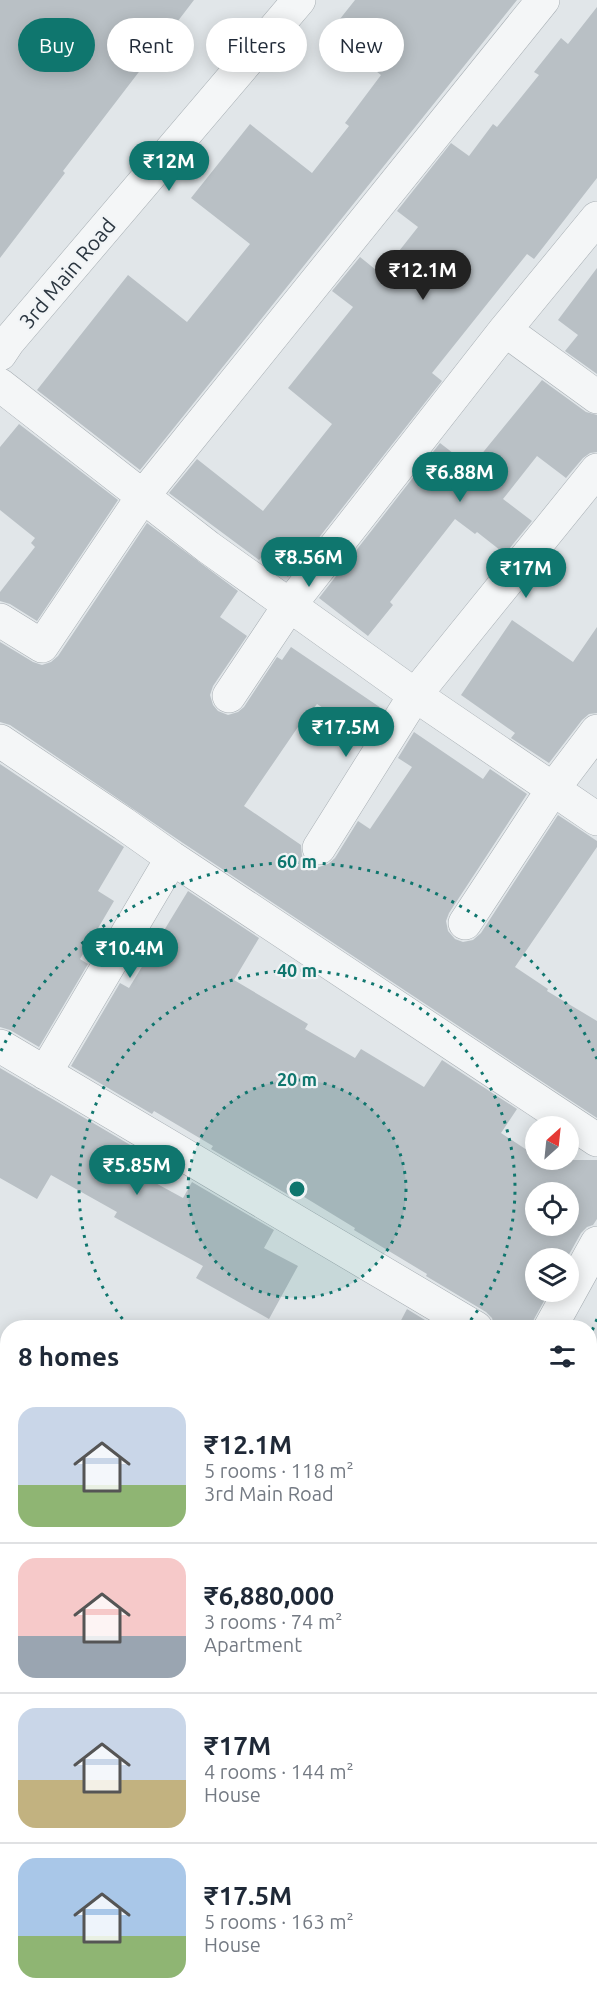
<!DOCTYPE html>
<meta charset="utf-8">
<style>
:root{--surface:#fff;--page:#f2f2f3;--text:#1f2937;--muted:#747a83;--line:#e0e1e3;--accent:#0f766e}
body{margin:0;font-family:Ubuntu,sans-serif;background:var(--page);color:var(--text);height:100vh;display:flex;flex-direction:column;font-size:22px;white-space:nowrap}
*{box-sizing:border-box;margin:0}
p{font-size:20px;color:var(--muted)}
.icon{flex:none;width:33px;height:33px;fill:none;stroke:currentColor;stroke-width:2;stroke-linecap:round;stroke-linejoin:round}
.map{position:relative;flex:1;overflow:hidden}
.panel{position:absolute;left:0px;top:1320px;width:597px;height:684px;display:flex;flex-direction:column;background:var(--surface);border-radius:24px 24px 0 0;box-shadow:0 3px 15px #0003}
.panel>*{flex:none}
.guide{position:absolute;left:18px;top:18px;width:561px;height:54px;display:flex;gap:12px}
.needle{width:39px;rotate:27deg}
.controls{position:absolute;left:525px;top:1116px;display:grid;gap:12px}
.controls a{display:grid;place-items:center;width:54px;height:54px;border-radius:50%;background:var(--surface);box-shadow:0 3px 15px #0003;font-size:30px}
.price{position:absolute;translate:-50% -51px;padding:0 14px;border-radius:21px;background:var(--accent);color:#fff;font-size:20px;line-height:39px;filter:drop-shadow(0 2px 3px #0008)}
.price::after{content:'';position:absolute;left:50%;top:36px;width:18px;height:14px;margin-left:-9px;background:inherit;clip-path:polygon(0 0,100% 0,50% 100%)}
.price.on{background:#222;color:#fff}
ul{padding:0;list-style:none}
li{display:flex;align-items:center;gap:18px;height:150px;padding:0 18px}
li+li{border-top:2px solid var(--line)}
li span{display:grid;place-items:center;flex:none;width:168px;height:120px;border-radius:18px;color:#555}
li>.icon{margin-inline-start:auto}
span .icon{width:72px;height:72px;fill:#fffc;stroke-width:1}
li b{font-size:26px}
h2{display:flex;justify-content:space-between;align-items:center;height:72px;padding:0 18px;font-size:26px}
.chip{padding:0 21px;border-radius:27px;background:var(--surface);box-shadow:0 3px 15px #0003;font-size:21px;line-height:54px}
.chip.on{background:var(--accent);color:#fff}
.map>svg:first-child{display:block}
.building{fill:#b9c0c5;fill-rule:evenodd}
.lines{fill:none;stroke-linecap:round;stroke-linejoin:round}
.minor-casing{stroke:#a7aeb3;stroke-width:34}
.minor{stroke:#f4f6f7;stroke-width:33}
.ring{fill:none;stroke:#0f766e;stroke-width:3;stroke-dasharray:3 6}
.labels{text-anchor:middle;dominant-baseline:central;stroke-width:4.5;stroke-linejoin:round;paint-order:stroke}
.street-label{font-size:21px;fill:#2b3640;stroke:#f1f4f6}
.centre{fill:#0f766e;stroke:#f1f4f6;stroke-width:3}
.ring-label{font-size:18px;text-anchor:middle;font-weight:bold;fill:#0f766e;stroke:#f1f4f6;stroke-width:4.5;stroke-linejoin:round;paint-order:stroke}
</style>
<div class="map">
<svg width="597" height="2004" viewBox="0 0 597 2004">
<rect width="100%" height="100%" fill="#e1e6e9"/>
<path class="building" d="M0,0H194L63,171L65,173L0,258Z
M355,0H517L140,470L37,390L128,275L187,322L250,244L191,198L250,124L312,173L349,126L345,123L381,75L328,34Z
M597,7V178L534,259L527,254L432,373L442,381L288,577L262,557L259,560L169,493L197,459L263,511L332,424L288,388L353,307L332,291L360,257L381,274L418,227L397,211L451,143L469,156L493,124L497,127L539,75L534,72L561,38L568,44Z
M597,268V374L565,351L578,335L558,320Z
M542,380L586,412L597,415V452L590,453L583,458L566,478L537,456L503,499L532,521L505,554L477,532L475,534L455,519L390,602L393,605L368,636L319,598L440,443L471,467Z
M19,424L118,500L37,621L10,604L0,601V592L35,547L31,543L35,538L0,510V447Z
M147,523L238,591L220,617L247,636L213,686L210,695L213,705L218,711L228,715L238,712L244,707L277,657L282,660L291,647L384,710L367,737L317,704L313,709L311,708L244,806L301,845L302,856L309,864L319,867L328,864L335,858L358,821L370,829L412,767L398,758L414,732L483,779L490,769L527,794L449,913L446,921L448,931L455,939L463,942L473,940L481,933L558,815L597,841V847L515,967L548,989L547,991L597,1021V1118L183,843L10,725L0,722V642L33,662L42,665L51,662L58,656Z
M512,620L573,662L597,627V713L589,714L582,720L549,763L511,738L515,733L461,695Z
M0,764L124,847L98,891L114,901L80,959L88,964L39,1047L10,1030L0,1027Z
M188,891L259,938L234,980L308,1024L305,1029L355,1058L361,1049L424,1087L442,1060L517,1109L501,1133L536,1156V1160H597V1219L593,1225L587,1227L581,1233L567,1258H536V1292H549L534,1319L531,1328H495L492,1318L486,1312L426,1276L427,1274L354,1230L355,1228L296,1192L292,1197L211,1149L213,1146L154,1111L152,1114L71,1066L120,983L129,988ZM536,1192H568V1226H536Z
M0,1068L132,1146L124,1160L131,1164L128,1168L183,1198L192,1182L274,1230L264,1248L298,1266L269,1319L196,1278L203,1266L114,1217L117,1212L51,1175L37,1199L0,1178Z
M407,1309L438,1328H397Z"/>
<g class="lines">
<g class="minor-casing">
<path id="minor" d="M597,218L505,330L597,397
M0,354L8,342L299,0
M0,385L208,547L415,695L597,819
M0,620L42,646L143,496L543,0
M229,696L289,606L505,330
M0,741L124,824L172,858L597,1140
M319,848L415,695L597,470
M465,923L553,789L597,731
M0,1046L476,1328
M45,1073L172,858
M550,1328L597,1243
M590,1395L597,1399
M0,1398L8,1402
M0,1520L8,1510
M590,1667L597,1656
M0,1806L8,1797
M590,1847L597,1856
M305,1996L310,2001
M145,2004L151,1996
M453,2004L459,1996"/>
</g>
<use href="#minor" class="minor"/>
</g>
<circle cx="297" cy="1189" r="109" fill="#0f766e" fill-opacity=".12"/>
<g class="ring">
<circle cx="297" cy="1189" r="109"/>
<path d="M128 1326A218 218 0 1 1 466 1326"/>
<path d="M597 1319A327 327 0 0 1 590 1335M1 1051A327 327 0 0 1 597 1059"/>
</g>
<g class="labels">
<g class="street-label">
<text transform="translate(67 273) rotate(-50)">3rd Main Road</text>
</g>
</g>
<circle cx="297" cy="1189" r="9" class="centre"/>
<g class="ring-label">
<text x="297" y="868">60 m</text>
<text x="297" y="977">40 m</text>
<text x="297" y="1086">20 m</text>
</g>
</svg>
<div class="controls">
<a><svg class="needle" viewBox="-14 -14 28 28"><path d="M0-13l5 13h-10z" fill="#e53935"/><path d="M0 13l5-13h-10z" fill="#747a83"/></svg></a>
<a><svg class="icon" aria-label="locate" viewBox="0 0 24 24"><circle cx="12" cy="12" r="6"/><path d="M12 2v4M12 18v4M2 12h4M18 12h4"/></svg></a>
<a><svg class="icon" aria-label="layers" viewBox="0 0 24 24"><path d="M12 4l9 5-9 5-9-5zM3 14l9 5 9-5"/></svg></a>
</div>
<b class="price" style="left:169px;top:192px">₹12M</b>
<b class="price on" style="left:423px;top:301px">₹12.1M</b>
<b class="price" style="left:460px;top:503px">₹6.88M</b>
<b class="price" style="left:309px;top:588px">₹8.56M</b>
<b class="price" style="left:526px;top:599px">₹17M</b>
<b class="price" style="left:346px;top:758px">₹17.5M</b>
<b class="price" style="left:130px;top:979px">₹10.4M</b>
<b class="price" style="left:137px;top:1196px">₹5.85M</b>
<div class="guide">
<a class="chip on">Buy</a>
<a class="chip">Rent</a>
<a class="chip">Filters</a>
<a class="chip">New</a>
</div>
<section class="panel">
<h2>8 homes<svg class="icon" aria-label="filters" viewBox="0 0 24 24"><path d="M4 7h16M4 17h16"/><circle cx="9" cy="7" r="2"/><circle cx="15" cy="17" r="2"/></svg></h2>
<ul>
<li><span style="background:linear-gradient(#c9d6e8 65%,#8fb573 0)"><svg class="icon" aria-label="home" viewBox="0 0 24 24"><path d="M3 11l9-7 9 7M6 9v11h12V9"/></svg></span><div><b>₹12.1M</b><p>5 rooms · 118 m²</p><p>3rd Main Road</p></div></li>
<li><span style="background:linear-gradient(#f6c9c9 65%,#9aa5b1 0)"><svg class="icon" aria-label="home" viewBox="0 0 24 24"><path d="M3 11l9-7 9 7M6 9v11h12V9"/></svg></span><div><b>₹6,880,000</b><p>3 rooms · 74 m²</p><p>Apartment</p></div></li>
<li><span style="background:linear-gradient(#c9d6e8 60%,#c2b280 0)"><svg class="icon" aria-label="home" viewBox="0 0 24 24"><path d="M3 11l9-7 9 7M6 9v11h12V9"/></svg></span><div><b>₹17M</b><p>4 rooms · 144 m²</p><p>House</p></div></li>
<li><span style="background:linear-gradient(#a9c7e8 65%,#8fb573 0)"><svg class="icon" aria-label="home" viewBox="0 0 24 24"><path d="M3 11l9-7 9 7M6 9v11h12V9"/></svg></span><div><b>₹17.5M</b><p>5 rooms · 163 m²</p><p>House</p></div></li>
</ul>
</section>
</div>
